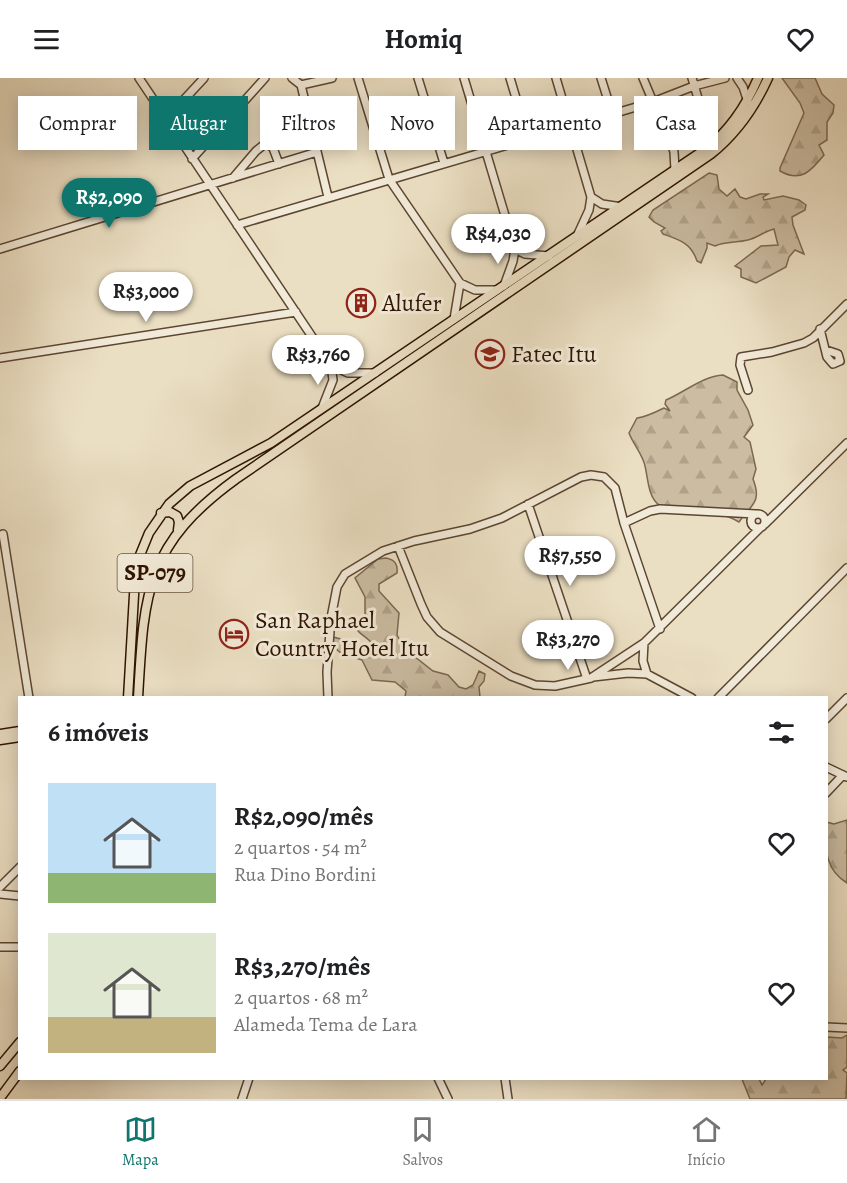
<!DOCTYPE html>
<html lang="pt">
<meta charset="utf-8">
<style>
:root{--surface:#fff;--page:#f6f6f6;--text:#202124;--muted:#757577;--line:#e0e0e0;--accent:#0f766e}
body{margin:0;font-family:Alegreya,serif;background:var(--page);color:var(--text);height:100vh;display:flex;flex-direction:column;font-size:22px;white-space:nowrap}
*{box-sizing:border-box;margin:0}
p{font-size:20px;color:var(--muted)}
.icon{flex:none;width:33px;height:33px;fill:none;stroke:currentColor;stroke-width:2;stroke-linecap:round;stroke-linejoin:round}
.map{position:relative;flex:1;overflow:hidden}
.sheet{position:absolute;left:18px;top:618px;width:810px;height:384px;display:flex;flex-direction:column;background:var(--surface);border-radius:0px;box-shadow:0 3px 15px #0003}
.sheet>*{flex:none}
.guide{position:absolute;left:18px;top:18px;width:812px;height:54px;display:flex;gap:12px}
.price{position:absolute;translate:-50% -51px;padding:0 14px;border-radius:21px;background:#fff;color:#222;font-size:20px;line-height:39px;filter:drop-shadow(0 2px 3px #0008)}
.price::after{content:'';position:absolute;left:50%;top:36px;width:18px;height:14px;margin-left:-9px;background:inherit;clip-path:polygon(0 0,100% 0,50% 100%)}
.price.on{background:var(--accent);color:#fff}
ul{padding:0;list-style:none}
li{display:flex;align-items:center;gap:18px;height:150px;padding:0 30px}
li span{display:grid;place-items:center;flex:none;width:168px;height:120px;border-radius:0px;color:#555}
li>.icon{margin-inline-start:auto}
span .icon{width:72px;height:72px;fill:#fffc;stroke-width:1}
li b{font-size:26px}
h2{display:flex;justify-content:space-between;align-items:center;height:72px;padding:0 30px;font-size:26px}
.chip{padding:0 21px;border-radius:0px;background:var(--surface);box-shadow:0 3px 15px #0003;font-size:21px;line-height:54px}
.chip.on{background:var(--accent);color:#fff}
header{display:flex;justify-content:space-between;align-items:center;height:78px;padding:0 30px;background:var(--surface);font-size:27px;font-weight:700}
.dock{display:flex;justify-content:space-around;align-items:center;height:84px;border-top:2px solid var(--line);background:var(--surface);font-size:16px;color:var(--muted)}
.dock a{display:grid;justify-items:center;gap:3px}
.dock .on{color:var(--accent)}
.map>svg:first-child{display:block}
.forest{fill:url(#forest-firs);stroke:#7c6851;stroke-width:1.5}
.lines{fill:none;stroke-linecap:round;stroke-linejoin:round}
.minor-casing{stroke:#5c4631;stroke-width:10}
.major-casing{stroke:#2d1300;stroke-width:11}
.minor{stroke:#f2ead8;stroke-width:7}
.major{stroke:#ebdfc3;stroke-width:8}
.labels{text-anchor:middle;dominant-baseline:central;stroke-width:6;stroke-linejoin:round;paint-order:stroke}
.shield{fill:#f2ead8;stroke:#685441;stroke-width:1.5}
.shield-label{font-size:22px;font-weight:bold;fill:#2d1300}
.poi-label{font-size:24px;fill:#2d1300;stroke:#f2ead8;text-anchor:start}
</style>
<header><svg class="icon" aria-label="menu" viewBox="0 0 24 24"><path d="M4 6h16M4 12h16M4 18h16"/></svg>Homiq<svg class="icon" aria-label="heart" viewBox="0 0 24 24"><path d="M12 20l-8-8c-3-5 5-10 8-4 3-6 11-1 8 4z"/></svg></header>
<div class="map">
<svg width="847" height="1021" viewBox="0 0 847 1021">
<defs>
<pattern id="forest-firs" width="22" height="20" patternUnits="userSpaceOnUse" patternTransform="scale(1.5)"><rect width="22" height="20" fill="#cbbca2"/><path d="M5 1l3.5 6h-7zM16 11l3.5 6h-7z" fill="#afa18a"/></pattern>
</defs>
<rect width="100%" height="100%" fill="#ebdfc3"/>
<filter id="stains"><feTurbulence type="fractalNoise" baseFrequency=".00333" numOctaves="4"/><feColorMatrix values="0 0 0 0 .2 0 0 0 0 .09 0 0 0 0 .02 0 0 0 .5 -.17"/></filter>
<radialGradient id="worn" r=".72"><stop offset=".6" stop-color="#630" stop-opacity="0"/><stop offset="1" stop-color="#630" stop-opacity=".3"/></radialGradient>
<path class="forest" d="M782,0H815L822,16L834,27L833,35L827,44V62L819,67L824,77C811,93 801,105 780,93V90L804,35L800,25Z
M709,95L717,97L719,111L727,118L735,111L740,119L746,121L760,116H768L763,119L764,122L783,118L799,122L806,127L805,132L792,139L793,147L804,176L795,172L789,179L786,189L756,205L741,199V191L735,188L761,168L778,167L774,151C765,153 757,160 748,162C736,165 726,163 715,168L707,165V170L701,185L697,183C691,165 680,162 663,156L661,153L665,150L654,144L649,139L653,132Z
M723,297L737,304V312L748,332L753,347L744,359L750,364L756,391L753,401C762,424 752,426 739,444C724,435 699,430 682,429C674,428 665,432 659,427C648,419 648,400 645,388C643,377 633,366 629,355L637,340C646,339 656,334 664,330L670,333L665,326L666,322C685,314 703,298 723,297Z
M386,480C395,482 398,486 397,495L379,506V513L399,535L397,557L405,571L433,593L448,597L459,609L466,611L473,607L479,593L485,596L484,603L479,609L480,619H405L406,613L395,604L372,602L362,582L341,575L330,566L333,559L348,563L368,574L375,570C371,561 363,559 357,552L358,545L365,541V519L355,500L378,481Z
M847,742V805C823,790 826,769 826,744L834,746Z
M847,957V989L843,992L847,995L846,1021H750L742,1001H759L762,1007L766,1001L826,1000L827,959L842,960Z"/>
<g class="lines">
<g class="minor-casing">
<path id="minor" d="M139,0L331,287L333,302L322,330
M292,0L301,7L328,119
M358,0L389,101L460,205L475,212H497
M418,0L444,85
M464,0L515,171L513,183L504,208
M510,0L528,60
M556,0L591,119L589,132L577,158
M601,0L612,35
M643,0L653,24
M692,0L708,54L707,70
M737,0L743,9L748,24
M301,7L332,0
M658,22L674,74L675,92
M166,41L204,0
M192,81L265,0
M233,100L256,73L266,65L273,70L279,86
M591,119L602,126L622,129
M237,147L653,24L694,8L725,0
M0,171L317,74
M515,171L525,176L549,178
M454,241L460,205
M820,251L827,279L833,286L840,283L838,276L826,272
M0,280L296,234
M331,287L348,295H375
M748,312L740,287L741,279L772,274L804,265L813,260L847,226
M528,426L587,601
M751 443a7 7 0 1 1 14 0a7 7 0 1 1-14 0Z
M624,445L650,433L660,431L756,436
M765,446L847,365
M3,456L29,620
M398,468L421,526L427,539L440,554L511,598L535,607L555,608L591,600L644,565L760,450
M644,565L643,583L647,596
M593,599L628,595L647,596L692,620
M328,620L327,594L331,540L337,509L345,496L383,473L414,463L470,451L502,440L581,399L591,397L604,399L615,410L624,445L660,551
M718,620L847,490
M826,641L847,620
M826,689L847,699
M826,715L843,697
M0,809L20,789
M0,816L20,818
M0,869H20
M826,949L847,950
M438,1000L448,1021
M505,1000L508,1021
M242,1021L249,1000"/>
</g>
<g class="major-casing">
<path id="major" d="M161,435L170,434L177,438L179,444L178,452
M128,620L135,500L140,477L149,455L169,426L190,408L271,365L707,70C731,51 746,28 758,0
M138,620C144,515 145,467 236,401L711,76C737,55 754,31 768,0
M0,656L20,653
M0,662L20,659
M0,988L20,964
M0,1020L20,993"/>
</g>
<use href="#minor" class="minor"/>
<use href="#major" class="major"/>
</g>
<defs>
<g id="building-ring" transform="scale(1.5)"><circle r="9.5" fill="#f2ead8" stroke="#8f2418" stroke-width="1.5"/><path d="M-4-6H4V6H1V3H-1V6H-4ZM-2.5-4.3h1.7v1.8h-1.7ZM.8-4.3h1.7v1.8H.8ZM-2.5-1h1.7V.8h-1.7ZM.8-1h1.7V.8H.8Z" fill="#8f2418"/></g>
<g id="university-ring" transform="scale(1.5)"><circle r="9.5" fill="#f2ead8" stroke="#8f2418" stroke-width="1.5"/><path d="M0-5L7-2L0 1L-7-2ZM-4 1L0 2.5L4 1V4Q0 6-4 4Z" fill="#8f2418"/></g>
<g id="hotel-ring" transform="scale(1.5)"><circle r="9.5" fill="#f2ead8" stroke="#8f2418" stroke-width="1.5"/><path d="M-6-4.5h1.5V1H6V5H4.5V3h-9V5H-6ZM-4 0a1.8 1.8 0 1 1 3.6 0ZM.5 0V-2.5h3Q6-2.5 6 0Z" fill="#8f2418"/></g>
</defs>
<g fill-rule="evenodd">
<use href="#building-ring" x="361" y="225"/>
<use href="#university-ring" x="490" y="276"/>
<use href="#hotel-ring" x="234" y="556"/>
</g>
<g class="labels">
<rect class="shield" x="117.5" y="476" width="75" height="38" rx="4.5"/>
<g class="shield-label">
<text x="155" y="495">SP-079</text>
</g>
<g class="poi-label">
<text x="382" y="225">Alufer</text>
<text x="511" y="276">Fatec Itu</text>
<text x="255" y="542">San Raphael<tspan x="255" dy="28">Country Hotel Itu</tspan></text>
</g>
</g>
<rect width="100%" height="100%" filter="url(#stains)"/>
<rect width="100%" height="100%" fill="url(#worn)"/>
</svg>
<b class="price on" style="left:109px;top:151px">R$2,090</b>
<b class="price" style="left:498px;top:187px">R$4,030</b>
<b class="price" style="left:146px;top:245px">R$3,000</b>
<b class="price" style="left:318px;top:308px">R$3,760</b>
<b class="price" style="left:570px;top:509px">R$7,550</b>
<b class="price" style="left:568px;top:593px">R$3,270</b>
<div class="guide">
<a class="chip">Comprar</a>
<a class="chip on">Alugar</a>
<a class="chip">Filtros</a>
<a class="chip">Novo</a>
<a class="chip">Apartamento</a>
<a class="chip">Casa</a>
</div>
<section class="sheet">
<h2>6 imóveis<svg class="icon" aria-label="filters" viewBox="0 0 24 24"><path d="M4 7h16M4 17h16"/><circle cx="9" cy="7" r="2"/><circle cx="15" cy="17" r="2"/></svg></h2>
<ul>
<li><span style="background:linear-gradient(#bfe0f5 75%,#8fb573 0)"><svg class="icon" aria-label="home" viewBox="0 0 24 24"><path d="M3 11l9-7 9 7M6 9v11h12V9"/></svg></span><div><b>R$2,090/mês</b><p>2 quartos · 54 m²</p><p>Rua Dino Bordini</p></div><svg class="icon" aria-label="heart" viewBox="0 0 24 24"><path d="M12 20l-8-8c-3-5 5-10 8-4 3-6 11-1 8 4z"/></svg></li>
<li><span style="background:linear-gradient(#dfe7d0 70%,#c2b280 0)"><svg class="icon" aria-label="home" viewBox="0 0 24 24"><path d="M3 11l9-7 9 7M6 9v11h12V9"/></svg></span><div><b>R$3,270/mês</b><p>2 quartos · 68 m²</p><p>Alameda Tema de Lara</p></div><svg class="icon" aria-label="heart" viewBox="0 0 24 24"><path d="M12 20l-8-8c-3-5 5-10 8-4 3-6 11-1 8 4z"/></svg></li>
</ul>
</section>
</div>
<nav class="dock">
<a class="on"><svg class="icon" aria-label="map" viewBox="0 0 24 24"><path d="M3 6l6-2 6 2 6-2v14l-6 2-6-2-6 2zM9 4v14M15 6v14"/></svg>Mapa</a>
<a><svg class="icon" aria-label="saved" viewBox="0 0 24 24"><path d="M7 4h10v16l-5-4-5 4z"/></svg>Salvos</a>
<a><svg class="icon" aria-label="home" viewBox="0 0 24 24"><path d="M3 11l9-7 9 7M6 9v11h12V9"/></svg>Início</a>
</nav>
